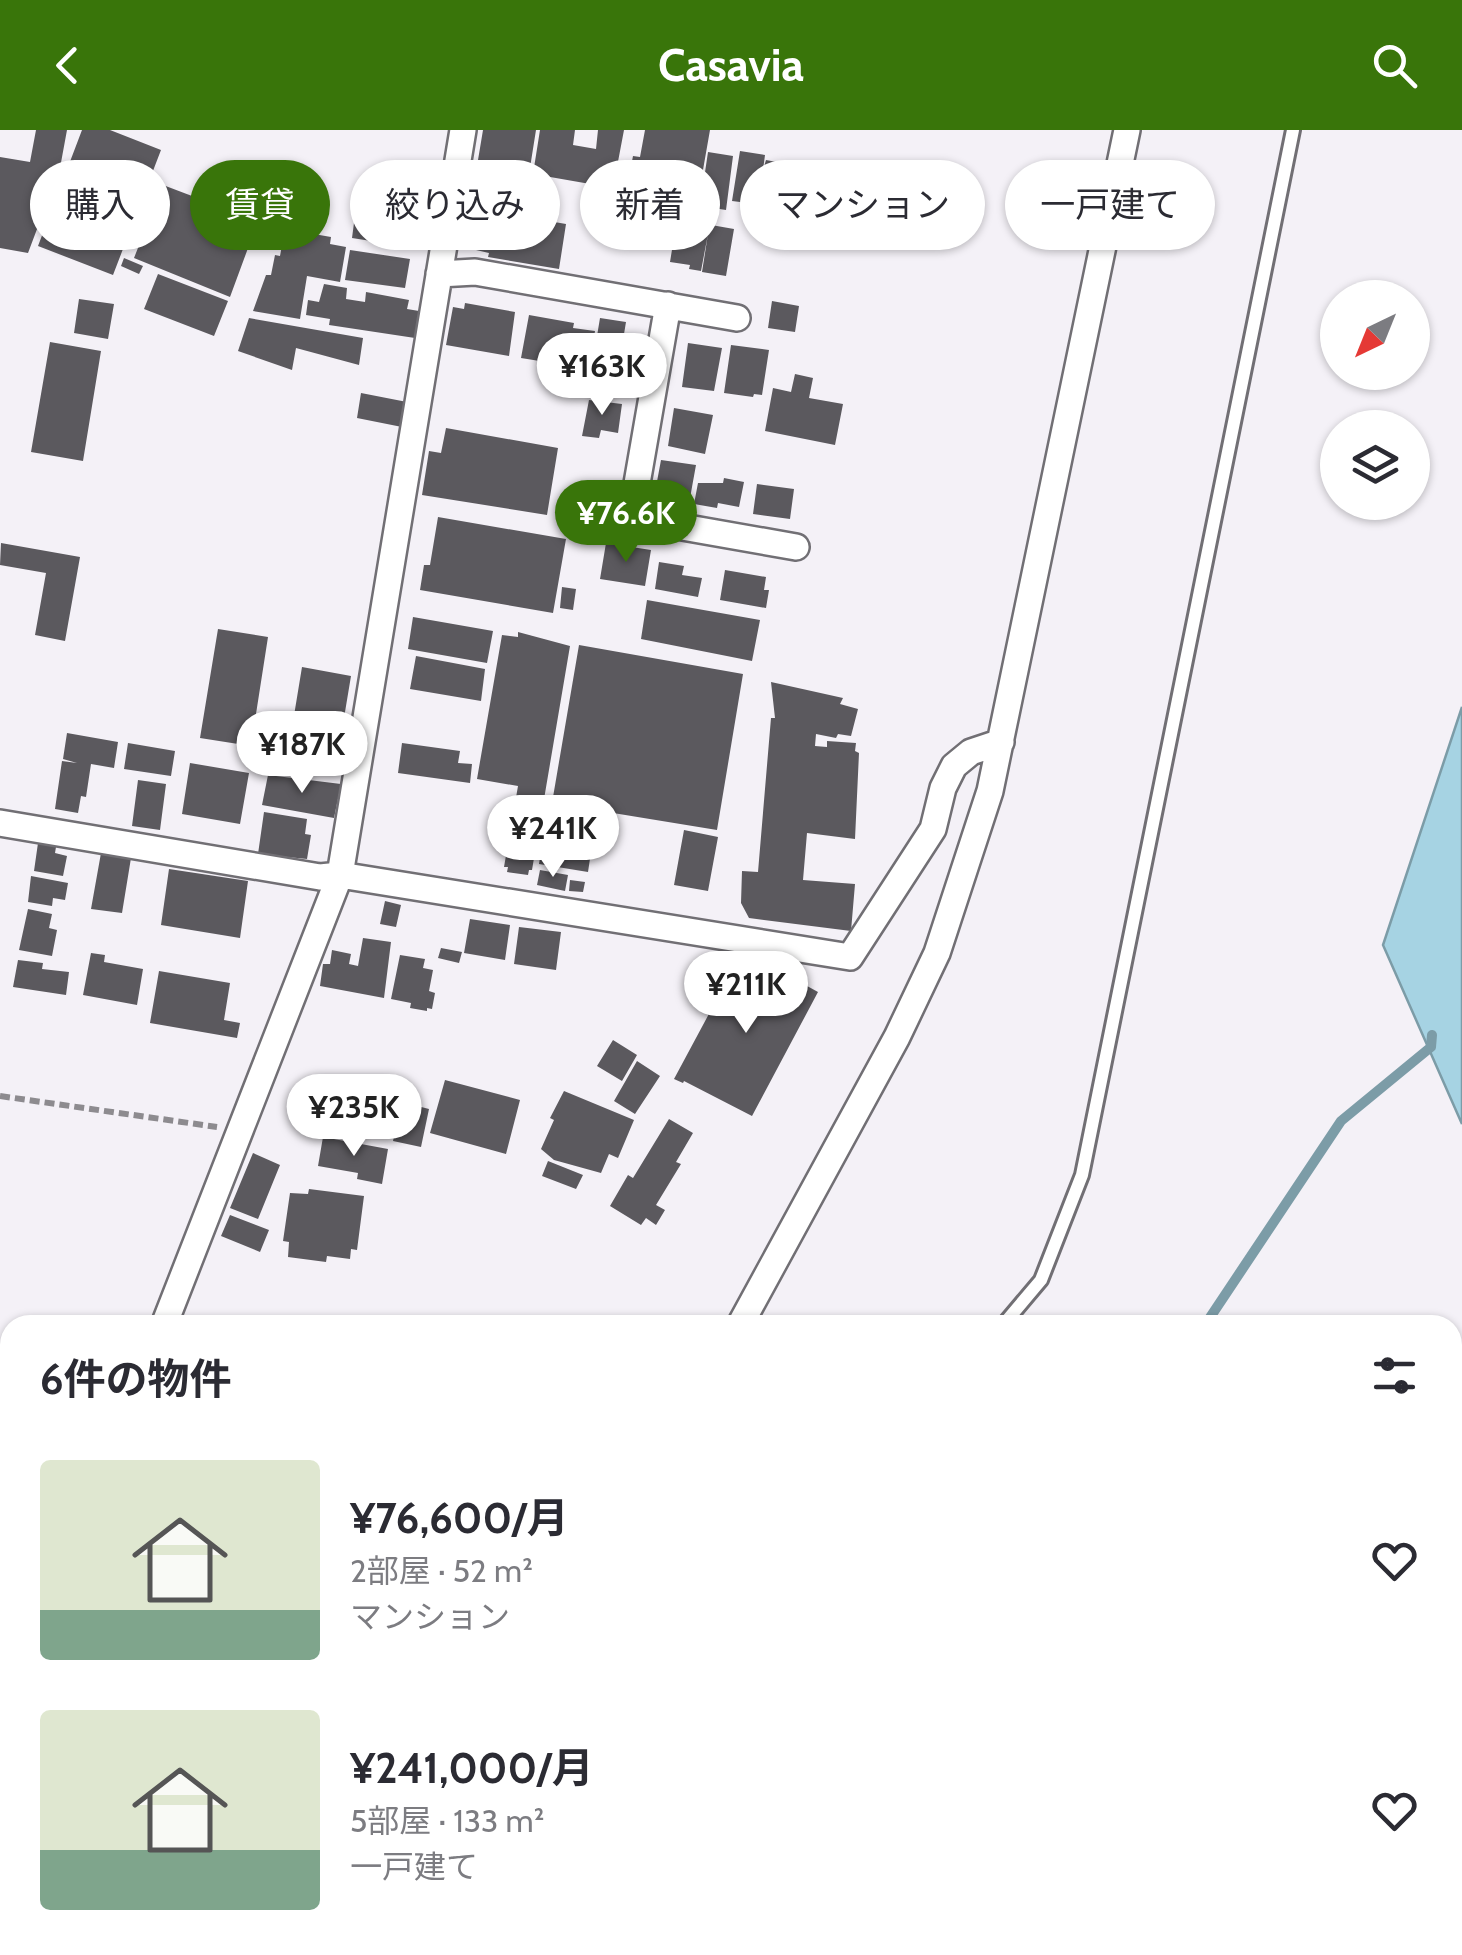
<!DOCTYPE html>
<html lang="ja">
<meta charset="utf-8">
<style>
:root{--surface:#fff;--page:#f7f7f7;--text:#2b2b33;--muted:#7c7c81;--accent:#39750a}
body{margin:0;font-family:Cabin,"Noto Sans JP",sans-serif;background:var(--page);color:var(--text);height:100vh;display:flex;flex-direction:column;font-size:38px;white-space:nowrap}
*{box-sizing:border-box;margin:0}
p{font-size:32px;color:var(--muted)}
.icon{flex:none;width:55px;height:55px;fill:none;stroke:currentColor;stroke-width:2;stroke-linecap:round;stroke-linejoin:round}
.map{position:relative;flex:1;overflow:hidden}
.sheet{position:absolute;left:0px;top:1185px;width:1462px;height:640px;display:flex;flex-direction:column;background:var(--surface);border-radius:30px 30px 0 0;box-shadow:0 2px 8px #0004}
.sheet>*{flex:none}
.banner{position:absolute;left:30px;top:30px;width:1402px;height:90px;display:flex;gap:20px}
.needle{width:65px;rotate:223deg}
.fabs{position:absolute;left:1320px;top:150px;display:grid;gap:20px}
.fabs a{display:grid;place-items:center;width:110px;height:110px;border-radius:50%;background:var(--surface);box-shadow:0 2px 8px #0004;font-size:50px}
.price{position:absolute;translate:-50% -85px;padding:0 22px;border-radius:35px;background:#fff;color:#222;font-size:32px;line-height:65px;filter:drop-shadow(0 2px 5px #0008)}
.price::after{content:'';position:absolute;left:50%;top:60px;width:30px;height:22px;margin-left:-15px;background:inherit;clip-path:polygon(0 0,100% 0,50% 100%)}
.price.selected{background:var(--accent);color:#fff}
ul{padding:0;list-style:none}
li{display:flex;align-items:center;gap:30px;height:250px;padding:0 40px}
li span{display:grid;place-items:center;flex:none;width:280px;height:200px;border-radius:10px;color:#555}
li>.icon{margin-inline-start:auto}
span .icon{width:120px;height:120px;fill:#fffc;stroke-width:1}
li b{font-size:42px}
h2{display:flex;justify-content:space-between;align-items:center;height:120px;padding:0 40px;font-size:42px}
.chip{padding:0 35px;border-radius:45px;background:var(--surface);box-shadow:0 2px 8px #0004;font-size:35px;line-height:90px}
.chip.selected{background:var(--accent);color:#fff}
header{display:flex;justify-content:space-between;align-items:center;height:130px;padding:0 40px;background:var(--accent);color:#fff;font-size:45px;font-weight:700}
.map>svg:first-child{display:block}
.water{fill:#a6d3e3;stroke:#7c9ca7;stroke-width:2.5}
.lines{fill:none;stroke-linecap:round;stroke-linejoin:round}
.stream{stroke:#7c9ca7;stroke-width:10}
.building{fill:#5b595e}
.lane-casing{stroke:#716f74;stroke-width:18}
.street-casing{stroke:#716f74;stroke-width:30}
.path{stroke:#8d8b8f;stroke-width:6;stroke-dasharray:10 5;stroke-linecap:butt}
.lane{stroke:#fff;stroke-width:12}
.street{stroke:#fff;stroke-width:25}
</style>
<header><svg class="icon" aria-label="back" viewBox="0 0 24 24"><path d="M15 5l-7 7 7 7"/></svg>Casavia<svg class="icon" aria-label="search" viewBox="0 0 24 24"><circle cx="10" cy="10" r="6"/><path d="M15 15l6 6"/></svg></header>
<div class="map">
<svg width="1462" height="1825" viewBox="0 0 1462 1825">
<rect width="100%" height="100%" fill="#f4f1f7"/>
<path class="water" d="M1462,577V994L1383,815Z
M1462,1667V1825H1331L1339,1815H1452L1453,1678Z"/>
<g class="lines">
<path class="stream" d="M1205,1195L1341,991L1431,917L1432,905
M812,1825L817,1815"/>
</g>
<path class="building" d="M36,0H67L60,38L28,123L0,118V27L30,32Z
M82,0H110L161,20L113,145L38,116Z
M483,0H536L529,44L499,40L500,33L478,30Z
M540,0H575L573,15L596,19L598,0H624L613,58L533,44Z
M645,0H710L697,74L626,62L633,26L640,27Z
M740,21L765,25L763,40L766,30L787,34L780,77L732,71Z
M708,22L733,26L726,80L700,76Z
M794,35L818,38L811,91L787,87Z
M478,43L498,46L496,63L476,60Z
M163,55L258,91L230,167L134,128Z
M373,76L416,82L412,110L423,112L422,119L352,108L356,78L373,81Z
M514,85L566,94L559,139L488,127L489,123L476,120L481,86L513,91Z
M677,89L734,99L726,146L702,142L708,104L701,141L689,139L690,135L670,132Z
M285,99L331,107L330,114L346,117L340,152L307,146L300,189L253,181L266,145H271L275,125L280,126Z
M350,120L410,129L405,158L345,150Z
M124,128L143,136L139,144L121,136Z
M158,144L228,171L214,206L144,179Z
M324,154L347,158L346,169L365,172L366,162L409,170L407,179L419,181L415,208L329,195L330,189L306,185L308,170L319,172Z
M79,169L114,174L108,209L74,203Z
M772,171L799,176L795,202L768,198Z
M465,173L515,182L509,226L446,215L453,177L464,179Z
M529,185L574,193L573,198L595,201L589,239L521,228Z
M249,188L363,208L359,235L296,218L292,240L238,221Z
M600,188L626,192L623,210H629L623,247L591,242Z
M50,212L101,221L83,331L31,322Z
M688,213L722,218L714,261L682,257Z
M731,215L769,220L762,265L754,264L753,267L724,263Z
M795,244L813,248L809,268L843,274L835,315L765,301L773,258L791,262Z
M361,263L407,272L402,297L357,288Z
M589,270L622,274L618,303L601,300L599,308L582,306Z
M674,278L713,285L705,324L668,316Z
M446,298L558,318L547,385L422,365L429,321L441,323Z
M661,330L696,335L688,379L653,373Z
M724,348L744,352L739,377L718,373L717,378L694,374L698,353H723Z
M757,354L794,359L790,389L753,384Z
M438,387L566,409L553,483L420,460L424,435H430Z
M1,413L80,427L65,511L35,505L46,443L0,435Z
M606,413L651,420L645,456L600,449Z
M659,432L684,436L682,445L702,448L698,467L655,459Z
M725,440L766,447L764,460H769L766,478L720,470Z
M562,457L576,459L573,480L560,478Z
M647,470L760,490L752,531L641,509Z
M413,487L493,501L487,533L408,519Z
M218,499L268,507L251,616L200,608Z
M518,502L570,516L532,740H529L528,745L507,742L508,737H504L518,656L477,649L502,505L518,507Z
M579,515L743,544L717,700L552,673Z
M416,526L485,539L481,571L410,559Z
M302,537L351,546L337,630L288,622Z
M771,552L843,568L840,574L858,579L851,606L838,604L836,608L816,604L815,616L827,617V611L856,613L855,621L859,623L855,709L807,703L803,750L855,754L851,801L749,788L741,773L742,741L758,742L771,588H775Z
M67,603L118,612L114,638L91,634L86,667L81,666L78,683L55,679L62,631L77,633L63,629Z
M128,613L175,621L171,646L124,639Z
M402,613L460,621L458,633L472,634L470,653L398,643Z
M190,633L249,643L240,694L182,684Z
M268,645L341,654L334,688L262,675Z
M138,650L166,654L160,700L132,696Z
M548,675L597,682L588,742L539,734Z
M264,682L307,689L305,704L311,705L307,729L258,724Z
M684,700L718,707L708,761L674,755Z
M38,713L56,717L55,723L67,726L63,746L34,741Z
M101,723L131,728L122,783L91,779Z
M169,739L248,751L240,808L161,795Z
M540,740L568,745L565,761L537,755Z
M31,746L68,753L65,770L53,768L52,776L28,772Z
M570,750L585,752L583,762L569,761Z
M385,771L401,775L396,797L380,794Z
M28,779L52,784L49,798L57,800L52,826L19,820Z
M470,789L510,795L505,830L464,823Z
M519,797L561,802L556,840L514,834Z
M363,808L391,812L384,868L320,856L323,834H330L332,820L351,824L349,834L358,836Z
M441,818L462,822L459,833L438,828Z
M91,823L105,825L104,832L143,839L137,875L83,865Z
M400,825L425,829L423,838L433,840L429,861L435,863L432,879L427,878V881L410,878L411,873L391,869Z
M740,826L795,856L798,851L818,862L752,986L684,951L683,953L674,949Z
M18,830L43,833L42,839L69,842L66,865L13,857Z
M159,841L230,853L224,890L240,893L237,908L150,893Z
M613,910L637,925L622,951L597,936Z
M637,931L660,946L635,984L614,971Z
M445,950L520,970L506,1024L430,1003Z
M564,961L634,990L618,1028L609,1024L601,1043L554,1030L541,1019L554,990L550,988Z
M402,972L429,979L421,1017L393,1011Z
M669,989L693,1003L676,1032L681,1034L656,1075L665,1080L656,1095L646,1088L641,1095L610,1076L628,1045L633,1048Z
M323,1007L388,1019L382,1054L357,1049L358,1043L318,1036Z
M253,1023L280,1035L258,1089L230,1078Z
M548,1031L583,1045L576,1059L542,1046Z
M309,1059L364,1066L357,1120L351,1119L350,1129L327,1126L326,1132L288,1127L289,1112L283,1111L290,1063L308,1064Z
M230,1085L269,1100L260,1122L221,1106Z
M0,1422L10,1428V1478L0,1476Z
M0,1530L10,1532V1604L0,1601Z"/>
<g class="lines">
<g class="lane-casing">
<path id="lane" d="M1003,1195L1041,1150L1082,1045L1293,0
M621,1825L624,1815"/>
</g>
<g class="street-casing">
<path id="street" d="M439,144L475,142L737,188
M668,175L631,388L796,417
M0,693L320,747L340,745L850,827L933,699L943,658L954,636L971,622L1001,612
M164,1195L340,745L463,0
M740,1195L897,907L937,823L990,661L1127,0
M0,1497L10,1499
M297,1825L306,1815"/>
</g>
<path class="path" d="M0,966L217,997
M0,1232L10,1233"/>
<use href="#lane" class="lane"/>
<use href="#street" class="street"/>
</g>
</svg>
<div class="fabs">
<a><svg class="needle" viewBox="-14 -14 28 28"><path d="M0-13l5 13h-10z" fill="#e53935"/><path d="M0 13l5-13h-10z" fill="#7c7c81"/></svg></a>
<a><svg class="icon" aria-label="layers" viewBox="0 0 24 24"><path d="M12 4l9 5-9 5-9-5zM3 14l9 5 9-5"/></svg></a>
</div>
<b class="price" style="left:602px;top:288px">¥163K</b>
<b class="price selected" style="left:626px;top:435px">¥76.6K</b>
<b class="price" style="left:302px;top:666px">¥187K</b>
<b class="price" style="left:553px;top:750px">¥241K</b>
<b class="price" style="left:746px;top:906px">¥211K</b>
<b class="price" style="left:354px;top:1029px">¥235K</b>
<div class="banner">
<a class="chip">購入</a>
<a class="chip selected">賃貸</a>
<a class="chip">絞り込み</a>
<a class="chip">新着</a>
<a class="chip">マンション</a>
<a class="chip">一戸建て</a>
</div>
<section class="sheet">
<h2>6件の物件<svg class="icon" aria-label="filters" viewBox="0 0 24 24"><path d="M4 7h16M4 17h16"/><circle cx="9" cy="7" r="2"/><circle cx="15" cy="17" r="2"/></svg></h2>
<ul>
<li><span style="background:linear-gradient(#dfe7d0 75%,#7fa58c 0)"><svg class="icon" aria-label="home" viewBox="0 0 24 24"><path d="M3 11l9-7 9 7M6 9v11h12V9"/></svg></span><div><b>¥76,600/月</b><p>2部屋 · 52 m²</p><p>マンション</p></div><svg class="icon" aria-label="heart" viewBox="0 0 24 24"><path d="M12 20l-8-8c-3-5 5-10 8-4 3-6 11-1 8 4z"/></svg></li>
<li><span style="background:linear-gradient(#dfe7d0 70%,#7fa58c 0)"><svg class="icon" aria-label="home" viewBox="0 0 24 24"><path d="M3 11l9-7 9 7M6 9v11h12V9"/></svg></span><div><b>¥241,000/月</b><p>5部屋 · 133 m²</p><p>一戸建て</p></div><svg class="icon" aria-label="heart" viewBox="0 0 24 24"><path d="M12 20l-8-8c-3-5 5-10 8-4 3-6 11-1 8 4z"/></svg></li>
</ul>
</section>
</div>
